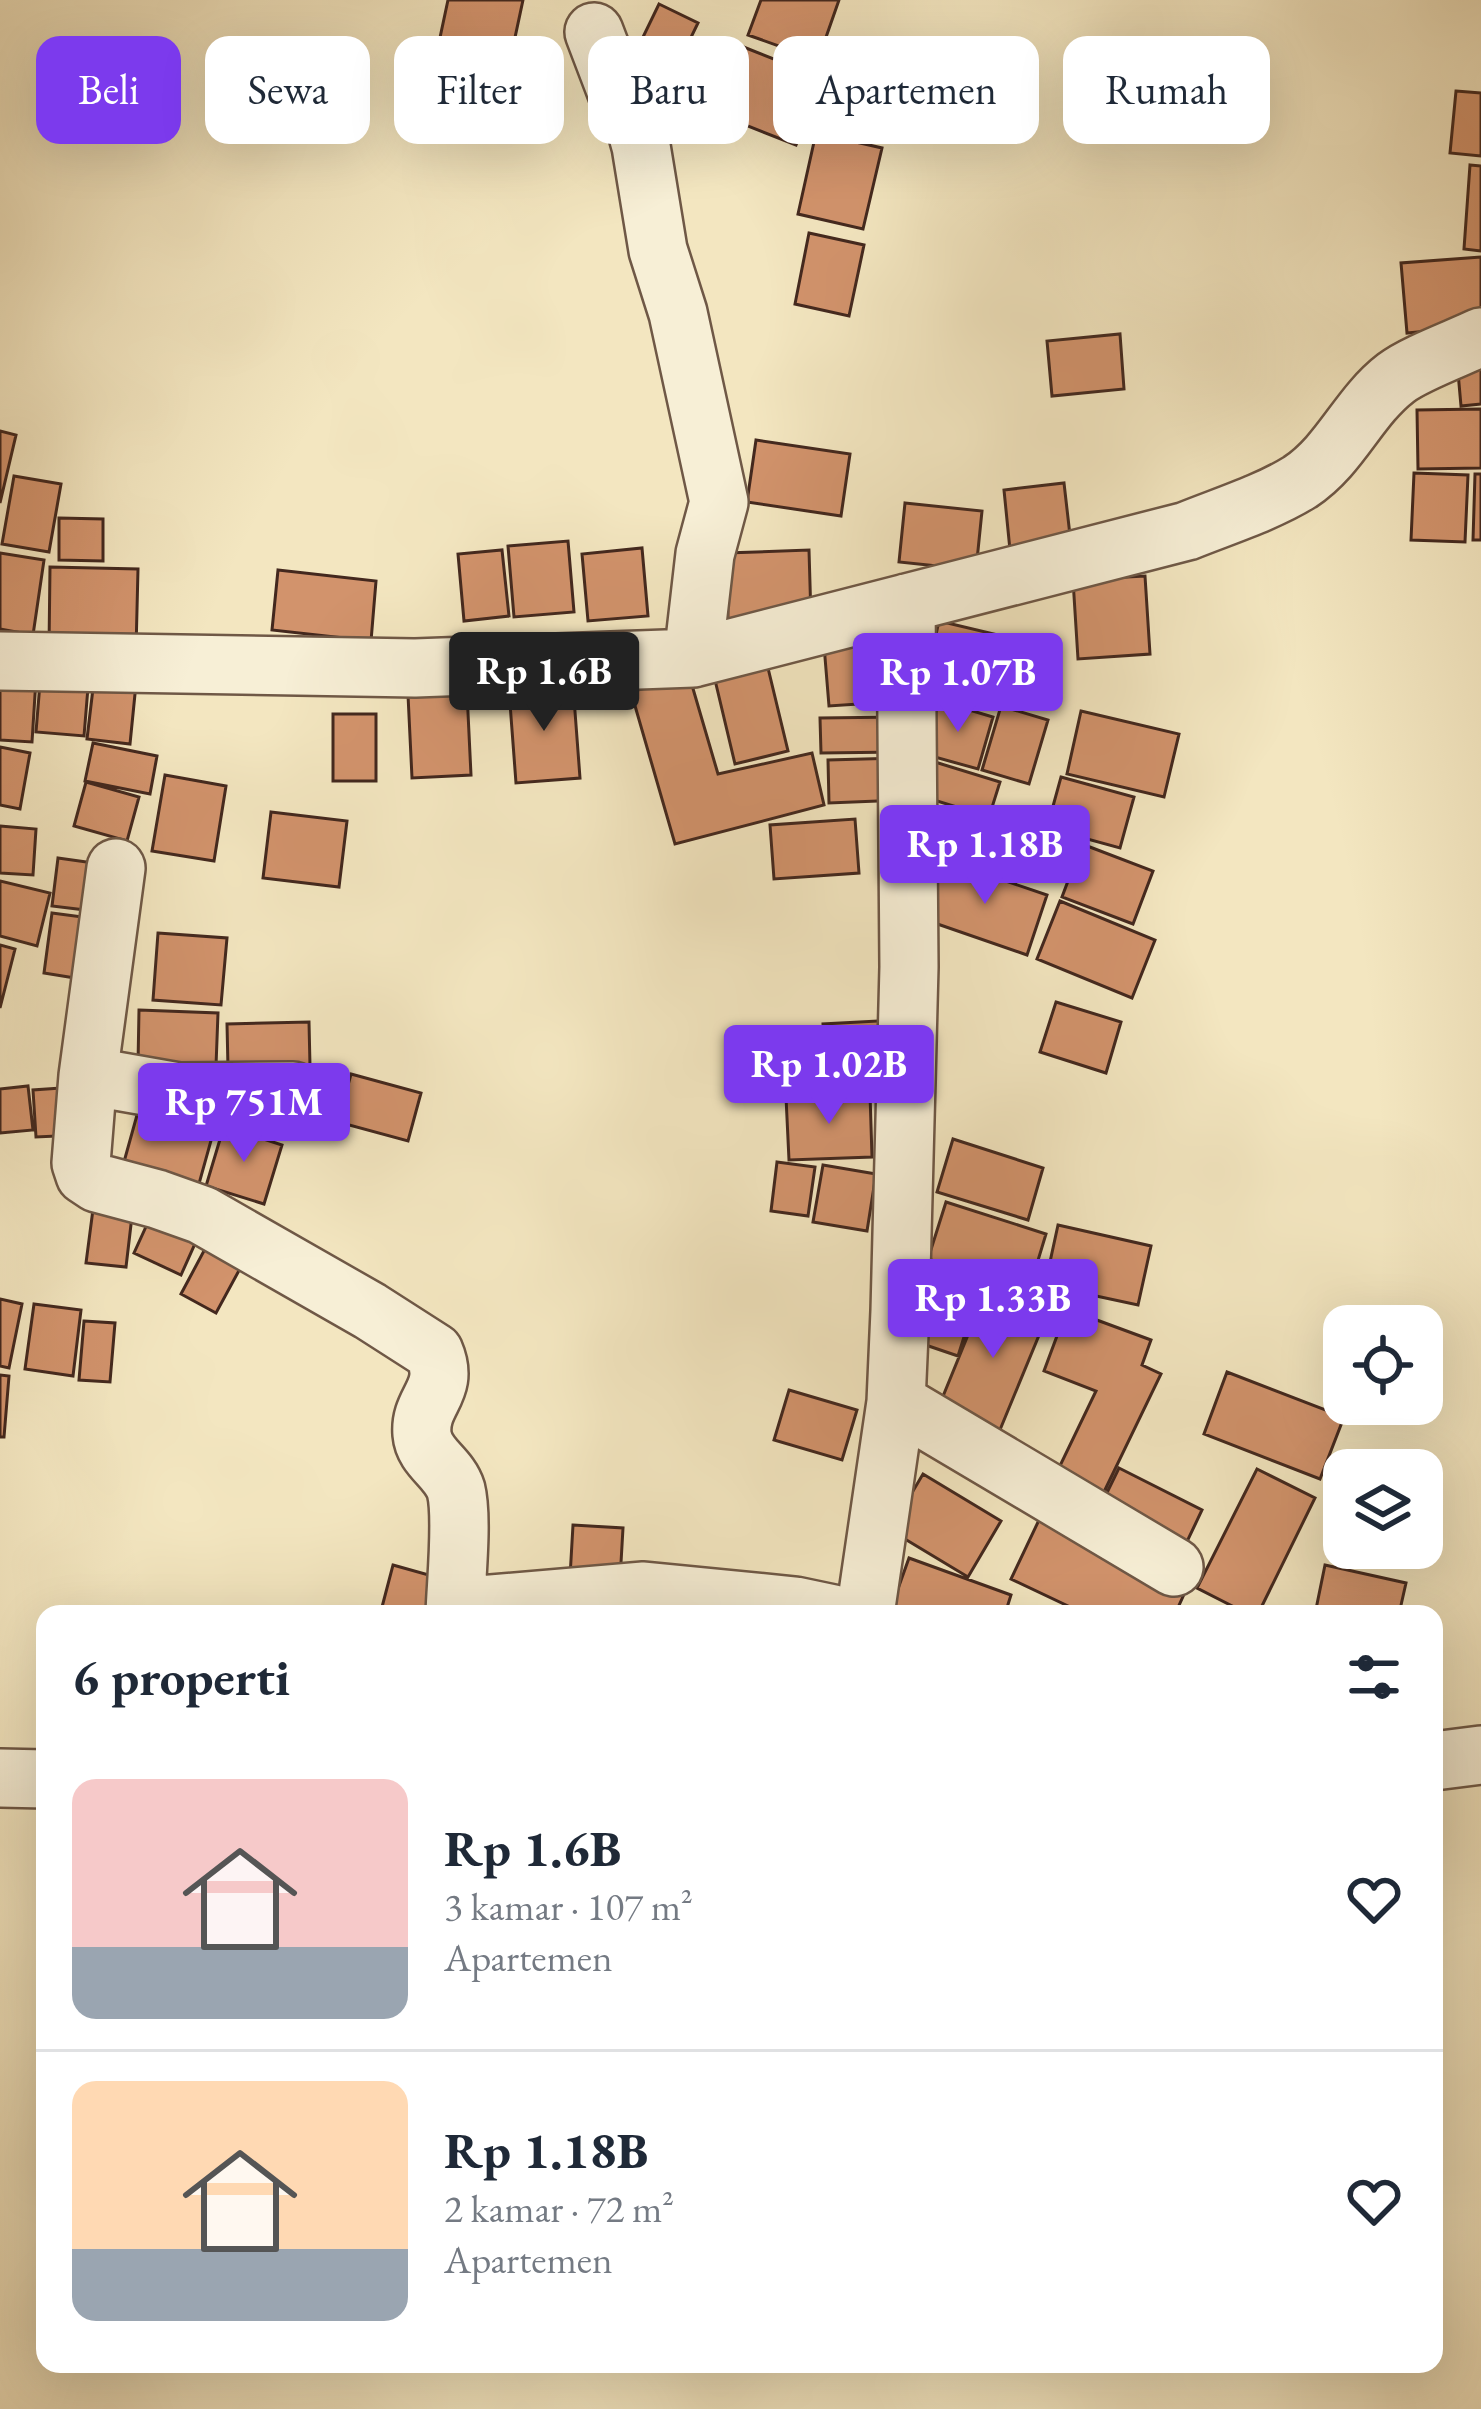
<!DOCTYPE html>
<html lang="id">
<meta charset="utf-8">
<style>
:root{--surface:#fff;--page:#f2f2f3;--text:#1f2937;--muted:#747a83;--line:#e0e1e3;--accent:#7c3aed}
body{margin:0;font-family:"EB Garamond",serif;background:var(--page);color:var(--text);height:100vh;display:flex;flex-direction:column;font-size:45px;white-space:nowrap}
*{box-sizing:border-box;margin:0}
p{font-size:39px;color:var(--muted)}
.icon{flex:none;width:66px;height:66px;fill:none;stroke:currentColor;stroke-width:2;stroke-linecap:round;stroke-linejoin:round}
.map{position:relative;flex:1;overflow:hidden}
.sheet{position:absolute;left:36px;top:1605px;width:1407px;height:768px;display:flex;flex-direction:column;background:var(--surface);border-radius:24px;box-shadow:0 12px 48px #0002}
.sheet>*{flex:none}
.top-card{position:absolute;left:36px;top:36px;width:1410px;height:108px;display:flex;gap:24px}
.tools{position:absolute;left:1323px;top:1305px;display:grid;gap:24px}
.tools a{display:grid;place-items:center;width:120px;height:120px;border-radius:24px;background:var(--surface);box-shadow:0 12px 48px #0002;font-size:60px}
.price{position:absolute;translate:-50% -102px;padding:0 27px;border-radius:12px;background:var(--accent);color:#fff;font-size:39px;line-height:78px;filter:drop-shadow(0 3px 6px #0008)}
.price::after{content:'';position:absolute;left:50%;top:72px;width:36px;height:27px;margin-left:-18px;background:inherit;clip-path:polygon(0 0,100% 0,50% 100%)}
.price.active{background:#222;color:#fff}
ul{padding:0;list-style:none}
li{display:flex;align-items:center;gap:36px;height:300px;padding:0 36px}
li+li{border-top:3px solid var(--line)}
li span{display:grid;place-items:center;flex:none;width:336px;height:240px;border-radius:24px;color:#555}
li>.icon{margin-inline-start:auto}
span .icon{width:144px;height:144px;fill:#fffc;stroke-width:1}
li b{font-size:51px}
h2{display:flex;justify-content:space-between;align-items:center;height:144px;padding:0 36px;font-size:51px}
.tag{padding:0 42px;border-radius:24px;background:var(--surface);box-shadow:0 12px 48px #0002;font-size:42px;line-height:108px}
.tag.active{background:var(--accent);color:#fff}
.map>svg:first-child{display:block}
.building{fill:#d2936c;stroke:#43281e;stroke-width:3}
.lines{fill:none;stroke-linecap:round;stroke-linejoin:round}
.minor-casing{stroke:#6f5846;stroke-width:62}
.minor{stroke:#f7efd6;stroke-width:57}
</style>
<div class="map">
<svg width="1481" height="2409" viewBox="0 0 1481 2409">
<rect width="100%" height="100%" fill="#f3e6c0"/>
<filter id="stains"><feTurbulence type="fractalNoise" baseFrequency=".00167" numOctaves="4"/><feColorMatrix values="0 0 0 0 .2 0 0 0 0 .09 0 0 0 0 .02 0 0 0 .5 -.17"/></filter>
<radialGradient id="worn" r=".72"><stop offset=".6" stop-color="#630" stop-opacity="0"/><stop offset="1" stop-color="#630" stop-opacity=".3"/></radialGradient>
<path class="building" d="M448,0H523L507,75L435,61Z
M761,0H839L818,60L748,35Z
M659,4L698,23L682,56L643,37Z
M643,39L683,58L665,95L626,77Z
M741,46L822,78L796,145L715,113Z
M1456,91L1481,93V156L1450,153Z
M816,133L882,148L863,229L798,214Z
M1470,165L1481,166V251L1464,249Z
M809,233L864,245L849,316L795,304Z
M1481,257V326L1407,333L1401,263Z
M1120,334L1124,389L1052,396L1047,341Z
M1481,359V404L1461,406L1457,361Z
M1481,409V468L1418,469L1417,410Z
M0,431L16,435L0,503Z
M756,440L850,454L841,516L747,502Z
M1414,473L1468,475L1465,542L1411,540Z
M1475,474H1481V540H1473Z
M14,476L61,484L49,552L2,544Z
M1064,483L1071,544L1010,550L1004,490Z
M905,503L982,511L976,570L899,562Z
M59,518L103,519V561L59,560Z
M568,541L574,612L514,617L508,546Z
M642,548L648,616L588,621L582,554Z
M502,550L509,616L464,621L458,554Z
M809,550L811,618L728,620L726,553Z
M0,553L44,560L33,635L0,629Z
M50,567L138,569L136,650L49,648Z
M278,570L376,581L371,641L272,630Z
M1145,576L1150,654L1078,659L1073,580Z
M939,621L1011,638L997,706L924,689Z
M898,627L903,701L829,706L823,633Z
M768,668L788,751L735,764L715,680Z
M41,671L89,675L84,736L36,732Z
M689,675L718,774L812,753L824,805L675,844L631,692Z
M0,677L36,679L32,742L0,740Z
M94,680L136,684L130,744L87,739Z
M573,685L580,778L516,783L509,690Z
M467,692L471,775L412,778L408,695Z
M939,701L993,717L978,769L924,754Z
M1001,706L1048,720L1029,784L982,770Z
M1081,711L1179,734L1164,797L1067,774Z
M333,714H376V781H333Z
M899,717V752L821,753L820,718Z
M93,743L157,756L150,794L85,781Z
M0,747L30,753L20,809L0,805Z
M900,758L902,800L829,803L828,760Z
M935,762L1000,782L989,817L924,797Z
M165,775L226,786L214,861L152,851Z
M1061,777L1134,797L1120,848L1047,828Z
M86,782L139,797L127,841L74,826Z
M271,812L347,821L339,887L263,878Z
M855,819L859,873L774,879L770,825Z
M0,826L36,829L33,875L0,873Z
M1082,844L1153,871L1133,924L1062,897Z
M58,858L108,865L102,912L52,906Z
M944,860L1047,895L1027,955L923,919Z
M0,881L50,893L37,946L0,936Z
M1060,901L1155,940L1132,998L1037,959Z
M52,913L90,918L81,979L44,973Z
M158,933L227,938L221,1005L153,1000Z
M0,945L15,949L0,1008Z
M1056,1002L1121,1022L1106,1073L1040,1052Z
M139,1010L218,1013L216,1066L138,1064Z
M896,1020L899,1087L826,1091L823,1024Z
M309,1022L310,1066L228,1068L227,1024Z
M351,1074L421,1093L408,1141L338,1122Z
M28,1086L33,1130L0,1133V1089Z
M75,1087L78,1135L36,1137L33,1090Z
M870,1094L872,1157L789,1160L786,1097Z
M142,1097L217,1119L197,1191L122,1169Z
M295,1097L297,1127L252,1129L250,1099Z
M224,1126L282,1145L264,1204L206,1186Z
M953,1139L1043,1168L1028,1220L937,1192Z
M777,1162L815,1167L808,1216L771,1211Z
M823,1165L876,1174L867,1231L813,1222Z
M95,1194L134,1199L126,1267L86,1263Z
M946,1202L1046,1234L1029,1290L928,1259Z
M155,1207L202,1228L181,1275L134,1253Z
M1058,1225L1151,1246L1138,1305L1045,1285Z
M214,1232L249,1252L216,1313L181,1294Z
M931,1266L981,1283L958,1356L908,1339Z
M988,1286L1049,1311L997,1437L937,1411Z
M0,1299L22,1304L9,1368L0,1366Z
M34,1304L81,1310L73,1376L25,1369Z
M1067,1309L1151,1340L1142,1365L1161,1374L1102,1496L1056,1474L1096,1391L1044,1371Z
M84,1321L115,1323L110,1382L79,1380Z
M1227,1372L1344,1417L1320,1479L1204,1434Z
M0,1375L9,1376L4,1437H0Z
M789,1390L857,1410L842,1460L774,1440Z
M1119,1468L1202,1510L1183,1550L1099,1509Z
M1257,1469L1315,1498L1258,1614H1248L1197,1588Z
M923,1474L1001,1521L968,1577L890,1530Z
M1039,1520L1186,1590L1175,1614H1085L1011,1579Z
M573,1525L623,1528L620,1580L570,1577Z
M909,1558L1011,1595L1005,1614H889Z
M393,1565L436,1577L426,1614H408L382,1607Z
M1325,1565L1406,1583L1399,1614H1315Z"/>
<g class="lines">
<g class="minor-casing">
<path id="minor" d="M594,32L618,95L636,128L641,146L658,250L678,313L719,502L705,554L693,658
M0,661L415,668L693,658L1187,531C1224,516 1266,503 1300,482C1341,455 1358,407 1396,378C1414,364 1458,348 1481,337
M116,868L88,1076L81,1163L85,1175L97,1183L157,1199L202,1215L370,1311L434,1352C451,1391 419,1400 422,1434C424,1458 449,1467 456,1490C463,1518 456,1582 455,1614
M88,1076L179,1092L293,1091
M896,1402L1174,1567
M458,1614L467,1608L480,1605L644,1591L795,1606L833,1614
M865,1614L896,1402L900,1311L909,967L906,603
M1434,1761L1481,1755
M0,1778L45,1779"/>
</g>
<use href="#minor" class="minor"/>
</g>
<rect width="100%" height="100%" filter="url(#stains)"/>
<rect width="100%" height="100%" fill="url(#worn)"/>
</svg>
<div class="tools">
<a><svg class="icon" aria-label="locate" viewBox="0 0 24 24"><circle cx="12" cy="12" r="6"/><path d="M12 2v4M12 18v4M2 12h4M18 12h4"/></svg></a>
<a><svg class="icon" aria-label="layers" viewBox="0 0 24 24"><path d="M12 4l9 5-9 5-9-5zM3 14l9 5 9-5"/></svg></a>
</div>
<b class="price active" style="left:544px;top:734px">Rp 1.6B</b>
<b class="price" style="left:958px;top:735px">Rp 1.07B</b>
<b class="price" style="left:985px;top:907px">Rp 1.18B</b>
<b class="price" style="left:829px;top:1127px">Rp 1.02B</b>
<b class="price" style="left:244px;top:1165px">Rp 751M</b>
<b class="price" style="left:993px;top:1361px">Rp 1.33B</b>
<div class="top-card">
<a class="tag active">Beli</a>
<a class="tag">Sewa</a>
<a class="tag">Filter</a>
<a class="tag">Baru</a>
<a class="tag">Apartemen</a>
<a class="tag">Rumah</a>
</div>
<section class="sheet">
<h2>6 properti<svg class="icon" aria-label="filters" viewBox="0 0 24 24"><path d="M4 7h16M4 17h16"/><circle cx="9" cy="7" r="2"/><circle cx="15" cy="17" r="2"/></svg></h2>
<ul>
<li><span style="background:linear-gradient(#f6c9c9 70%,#9aa5b1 0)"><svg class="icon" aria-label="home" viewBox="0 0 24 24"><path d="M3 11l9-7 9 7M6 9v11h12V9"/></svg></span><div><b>Rp 1.6B</b><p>3 kamar · 107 m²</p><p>Apartemen</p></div><svg class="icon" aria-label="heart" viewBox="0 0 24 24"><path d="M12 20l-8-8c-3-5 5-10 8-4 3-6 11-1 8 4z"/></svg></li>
<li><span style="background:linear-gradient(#ffd9b3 70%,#9aa5b1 0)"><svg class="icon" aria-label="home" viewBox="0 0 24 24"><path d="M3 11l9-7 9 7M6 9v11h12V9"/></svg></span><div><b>Rp 1.18B</b><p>2 kamar · 72 m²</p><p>Apartemen</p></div><svg class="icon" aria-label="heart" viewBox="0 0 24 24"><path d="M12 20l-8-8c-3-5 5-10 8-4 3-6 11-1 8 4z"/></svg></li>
</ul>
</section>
</div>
